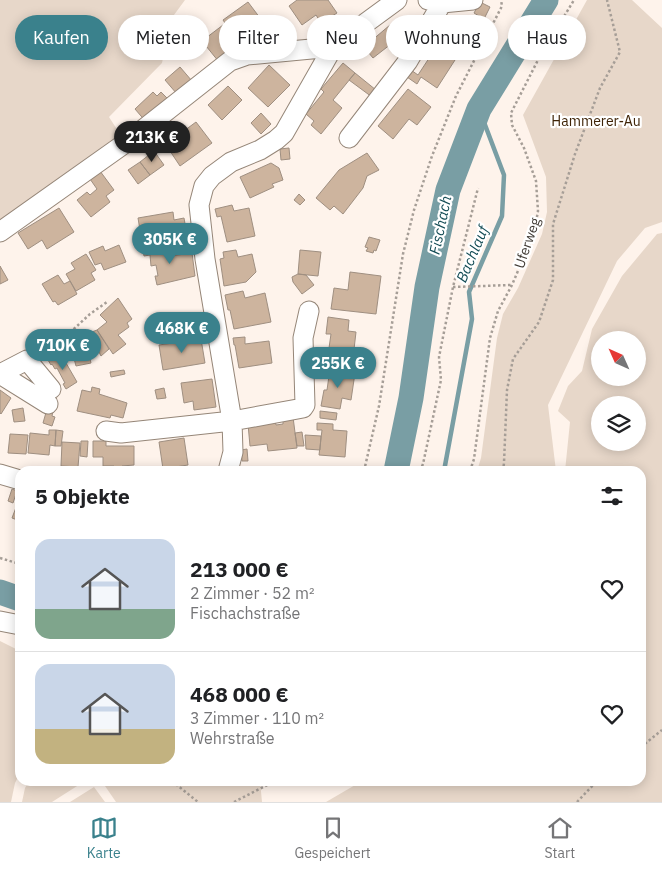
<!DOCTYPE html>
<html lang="de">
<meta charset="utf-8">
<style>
:root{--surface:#fff;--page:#f6f6f6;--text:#202124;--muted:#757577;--line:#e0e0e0;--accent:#3a818c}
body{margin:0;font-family:"IBM Plex Sans",sans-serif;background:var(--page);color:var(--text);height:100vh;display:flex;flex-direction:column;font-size:19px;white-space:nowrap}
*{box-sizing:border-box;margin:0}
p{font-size:16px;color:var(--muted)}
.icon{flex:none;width:28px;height:28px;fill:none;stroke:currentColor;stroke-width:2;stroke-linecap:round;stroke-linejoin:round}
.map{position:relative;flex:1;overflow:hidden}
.sheet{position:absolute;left:15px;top:466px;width:631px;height:320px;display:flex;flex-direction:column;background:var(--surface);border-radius:15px;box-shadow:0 2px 12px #0003}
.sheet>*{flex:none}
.banner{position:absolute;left:15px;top:15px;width:632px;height:45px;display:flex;gap:10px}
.needle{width:32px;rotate:315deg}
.controls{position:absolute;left:591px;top:331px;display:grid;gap:10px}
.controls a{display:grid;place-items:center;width:55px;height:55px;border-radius:50%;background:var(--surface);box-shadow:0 2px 12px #0003;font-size:25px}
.price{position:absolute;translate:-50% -42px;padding:0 11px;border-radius:18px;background:var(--accent);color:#fff;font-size:16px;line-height:32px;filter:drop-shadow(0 1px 2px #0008)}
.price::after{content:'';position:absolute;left:50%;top:30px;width:15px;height:11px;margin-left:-8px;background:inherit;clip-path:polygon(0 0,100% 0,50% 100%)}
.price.selected{background:#222;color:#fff}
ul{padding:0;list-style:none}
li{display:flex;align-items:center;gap:15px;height:125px;padding:0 20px}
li+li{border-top:1px solid var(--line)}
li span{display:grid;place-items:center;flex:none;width:140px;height:100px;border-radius:15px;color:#555}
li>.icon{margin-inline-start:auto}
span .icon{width:60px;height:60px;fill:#fffc;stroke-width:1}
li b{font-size:21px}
h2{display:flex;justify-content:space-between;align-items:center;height:60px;padding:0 20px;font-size:21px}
.pill{padding:0 18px;border-radius:22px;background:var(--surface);box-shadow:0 2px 12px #0003;font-size:18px;line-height:45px}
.pill.selected{background:var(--accent);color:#fff}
.tab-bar{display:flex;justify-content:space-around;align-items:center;height:70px;border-top:1px solid var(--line);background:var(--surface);font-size:14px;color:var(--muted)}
.tab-bar a{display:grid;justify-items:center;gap:2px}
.tab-bar .selected{color:var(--accent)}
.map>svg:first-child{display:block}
.green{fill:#e7d7c9;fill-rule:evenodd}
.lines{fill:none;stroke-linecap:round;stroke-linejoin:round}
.stream{stroke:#799ea4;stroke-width:4.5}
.river{stroke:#799ea4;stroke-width:25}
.building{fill:#cdb49e;stroke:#9f8f81}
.minor-casing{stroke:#958678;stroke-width:21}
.path{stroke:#a69e97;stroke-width:2.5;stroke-dasharray:2.5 2.5;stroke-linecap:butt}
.minor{stroke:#fff;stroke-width:19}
.labels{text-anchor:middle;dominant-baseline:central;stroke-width:4.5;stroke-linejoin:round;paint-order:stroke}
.park-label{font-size:14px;fill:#3e2306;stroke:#fff}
.street-label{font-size:14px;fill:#413b35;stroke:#fff}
.water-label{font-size:15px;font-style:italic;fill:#144c55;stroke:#fff}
</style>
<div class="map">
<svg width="662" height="802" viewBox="0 0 662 802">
<rect width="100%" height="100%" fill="#fef3eb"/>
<path class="green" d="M0,0H185L171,19L162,63L109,117L120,134L0,220Z
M587,0H632L662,28V222L645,228L617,261L548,405L556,471H477L481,458L497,338L503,314L518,288L542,234L547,212L546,177L523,115Z
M662,233V802H326L362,781H641V471H565L570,422L558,411L568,386L582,371L592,329L622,276L657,234ZM600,340H638V378H600ZM600,405H638V442H600Z
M0,641L20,651V773L15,783L11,802H0Z
M29,781H260L262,802H116L105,786L85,781L52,802H22L25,788Z
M94,787L105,802H70Z"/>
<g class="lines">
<path class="stream" d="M444,471L472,319L469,292L502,216L504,175L479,109"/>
<path class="river" d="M396,471L411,398L427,287L448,190L479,109L546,0
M0,592L20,599"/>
</g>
<path class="building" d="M297,0H328L337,13L321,23L316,15L302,25L289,6Z
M248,2L260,18L257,20L264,29L247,41L235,25L229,29L223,20Z
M480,2L490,7L484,19L474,13Z
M411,21L418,25L410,39L403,34Z
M452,22L464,29L466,44L455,60L435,49Z
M223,25L239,46L219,62L202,41Z
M390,25L400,37L373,58L364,47Z
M435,49L455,60L437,88L421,77L417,84L407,77L411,70L418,75Z
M343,63L355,73L333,100L342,108L321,134L311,125L314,121L306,114L324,92L321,89Z
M269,65L290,85L268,107L248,88Z
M180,67L192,81L177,94L165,80Z
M355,73L376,90L372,97L349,80Z
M228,86L242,100L222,120L208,105Z
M408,89L431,107L417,125L409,119L393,139L378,126Z
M153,92L157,96L161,92L170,101L147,123L135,109Z
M261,113L271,124L261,134L251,123Z
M196,122L212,143L180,166L170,151L177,145L173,139Z
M289,148L290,159L281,160L280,149Z
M154,151L164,165L150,175L140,162Z
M367,153L379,170L367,176L363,188L343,214L334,206L330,210L316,198L339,170Z
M140,162L150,175L138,184L128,170Z
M271,163L279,168L283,180L272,184L274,187L250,198L240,177Z
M100,171L114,190L106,196L110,202L91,217L77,200L87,192L90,195L97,189L90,179Z
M299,194L305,200L300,205L294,200Z
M232,205L234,211L249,208L255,236L227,242L221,216L217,217L215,209Z
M59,208L74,232L47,249L42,240L28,249L18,233Z
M173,212L174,220L184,218L187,235L142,242L138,218Z
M369,237L380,240L376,251L374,250L373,253L366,251L368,248L365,247Z
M119,245L126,262L104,270L101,263L95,265L89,252L103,246L105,251Z
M170,245L171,256L192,253L195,276L157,285L155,276H158L156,265L151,266L150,255L144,256L143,249Z
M236,250L238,257L252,254L256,272L246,282L224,286L220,259L224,258L223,252Z
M300,250L321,252L318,276L298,274Z
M86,254L96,270L91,273L95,280L76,291L66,274L75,269L71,263Z
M0,266L8,280L0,284Z
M350,272L381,276L376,314L331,309L334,288L348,290Z
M298,274L306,275L314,285L302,294L293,282L292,277Z
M58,275L64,284L70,281L77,294L58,305L55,301L53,302L42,284Z
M243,291L245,298L265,293L271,322L234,329L230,310H228L225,295Z
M118,298L132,319L127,323L129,327L118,335L126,344L113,354L97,330L107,322L100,315Z
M328,317L349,320L348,331L356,332L353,358L328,355L331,334H326Z
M97,330L109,349L101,356L99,352H89L84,335Z
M84,335L91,363L76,366L69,339Z
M245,337V344L269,341L272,363L239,368L235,345H234L233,338Z
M201,339L205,363L163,370L159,345Z
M58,355L60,359L62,358L65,363H66L77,382L66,389L63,384L65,383L57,368L55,369L52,364L51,365L48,360Z
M330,369L355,373L351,400L342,398L340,409L321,406L324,390H327Z
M124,370L125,374L111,377L110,372Z
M212,379L216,407L194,410L193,401L184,403L181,383Z
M92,387L100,389L99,394L127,403L123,418L111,415L110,418L77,411L82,390L91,392Z
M164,388L166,398L157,399L155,390Z
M0,390L11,398L1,414L0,413Z
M23,408L25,421L14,422L12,410Z
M47,409L53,411L52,416L55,417L52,426L43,423Z
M320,411L337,413L336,420L320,418Z
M293,417L297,448L268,451L267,444L250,446L248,424L275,420L276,425L283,424V418Z
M317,423L333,424V430L347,431L345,457L319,455L322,430H317Z
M49,430H56L55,446L50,445L49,455L28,453L30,433L49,435Z
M56,430L63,431L61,446H55Z
M302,432L304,446H297L295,433Z
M10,434L28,435L26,454L8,453Z
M305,435L321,436L320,450L306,449Z
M184,438L188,465L163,469L159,442Z
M81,441H88L87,457L80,456Z
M93,441H106V446H134V465L122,466V471H114V466H103V457H93Z
M62,442L80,443L78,467L61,466Z
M247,449L248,461H242L241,450Z
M12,489L17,491L13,503L8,501Z
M20,497V521L12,518Z"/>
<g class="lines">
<g class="minor-casing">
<path id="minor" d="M428,0L442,3L473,0
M349,138L408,61L442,3
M0,232L131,139L230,61L247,55L322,48L352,33L397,0
M0,374L27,360L51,389
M0,374L48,404
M106,431L121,433L232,421L303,408L305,405L303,338L309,311
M228,471L233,452L232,421L205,259L199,205L204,186L212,176L231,162L260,150L276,140L284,133L337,40
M0,474L20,480
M0,621L20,625"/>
</g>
<path class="path" d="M453,287L511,285
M41,352L64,338L90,314L107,302
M364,471L379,406L403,254L414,210L432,156L456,96L502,6L501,0
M420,471L423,464L441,380L439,357L453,287L478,188
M470,471L474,459L490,338L498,311L512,285L534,233L538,211L536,181L524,148L512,125L511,113L539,58L574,0
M503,471L504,463L507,390L513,359L539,322L553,280V224L575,154L600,88L620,52L607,0
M0,558L20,564
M641,747L662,730
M172,781L198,802
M234,802L275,781
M577,802L597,781"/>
<use href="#minor" class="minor"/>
</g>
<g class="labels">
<g class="park-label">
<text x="596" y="121">Hammerer-Au</text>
</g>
<g class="street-label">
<text transform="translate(527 243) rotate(-71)">Uferweg</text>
</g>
<g class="water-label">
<text transform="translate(440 225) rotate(-78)">Fischach</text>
<text transform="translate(472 254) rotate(-67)">Bachlauf</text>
</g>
</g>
</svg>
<div class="controls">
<a><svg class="needle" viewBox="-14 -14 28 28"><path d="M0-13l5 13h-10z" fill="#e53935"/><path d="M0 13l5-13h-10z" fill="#757577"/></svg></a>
<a><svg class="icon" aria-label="layers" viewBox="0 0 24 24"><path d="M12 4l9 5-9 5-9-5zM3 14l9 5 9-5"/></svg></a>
</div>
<b class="price selected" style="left:152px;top:163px">213K €</b>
<b class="price" style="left:170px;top:265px">305K €</b>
<b class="price" style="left:182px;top:354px">468K €</b>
<b class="price" style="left:63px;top:371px">710K €</b>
<b class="price" style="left:338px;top:389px">255K €</b>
<div class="banner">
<a class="pill selected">Kaufen</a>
<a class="pill">Mieten</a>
<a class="pill">Filter</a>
<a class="pill">Neu</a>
<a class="pill">Wohnung</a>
<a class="pill">Haus</a>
</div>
<section class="sheet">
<h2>5 Objekte<svg class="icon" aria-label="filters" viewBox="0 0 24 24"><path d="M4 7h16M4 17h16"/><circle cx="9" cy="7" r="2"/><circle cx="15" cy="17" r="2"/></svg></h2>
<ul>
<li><span style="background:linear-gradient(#c9d6e8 70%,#7fa58c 0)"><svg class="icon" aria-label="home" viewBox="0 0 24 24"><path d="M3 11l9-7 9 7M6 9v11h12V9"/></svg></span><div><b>213 000 €</b><p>2 Zimmer · 52 m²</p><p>Fischachstraße</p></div><svg class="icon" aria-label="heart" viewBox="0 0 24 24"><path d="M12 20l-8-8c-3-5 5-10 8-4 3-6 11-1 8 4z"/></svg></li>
<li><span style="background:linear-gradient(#c9d6e8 65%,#c2b280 0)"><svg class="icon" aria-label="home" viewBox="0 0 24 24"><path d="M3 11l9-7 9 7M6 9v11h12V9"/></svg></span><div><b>468 000 €</b><p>3 Zimmer · 110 m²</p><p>Wehrstraße</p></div><svg class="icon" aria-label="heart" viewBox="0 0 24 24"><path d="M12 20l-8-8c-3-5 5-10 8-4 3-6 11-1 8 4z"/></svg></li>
</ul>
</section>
</div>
<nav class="tab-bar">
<a class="selected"><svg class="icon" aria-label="map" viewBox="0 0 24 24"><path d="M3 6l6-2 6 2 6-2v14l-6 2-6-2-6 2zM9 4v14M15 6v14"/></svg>Karte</a>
<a><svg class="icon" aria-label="saved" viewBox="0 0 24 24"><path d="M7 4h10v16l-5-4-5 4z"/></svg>Gespeichert</a>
<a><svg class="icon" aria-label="home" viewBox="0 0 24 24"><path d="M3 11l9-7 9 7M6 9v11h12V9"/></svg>Start</a>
</nav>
